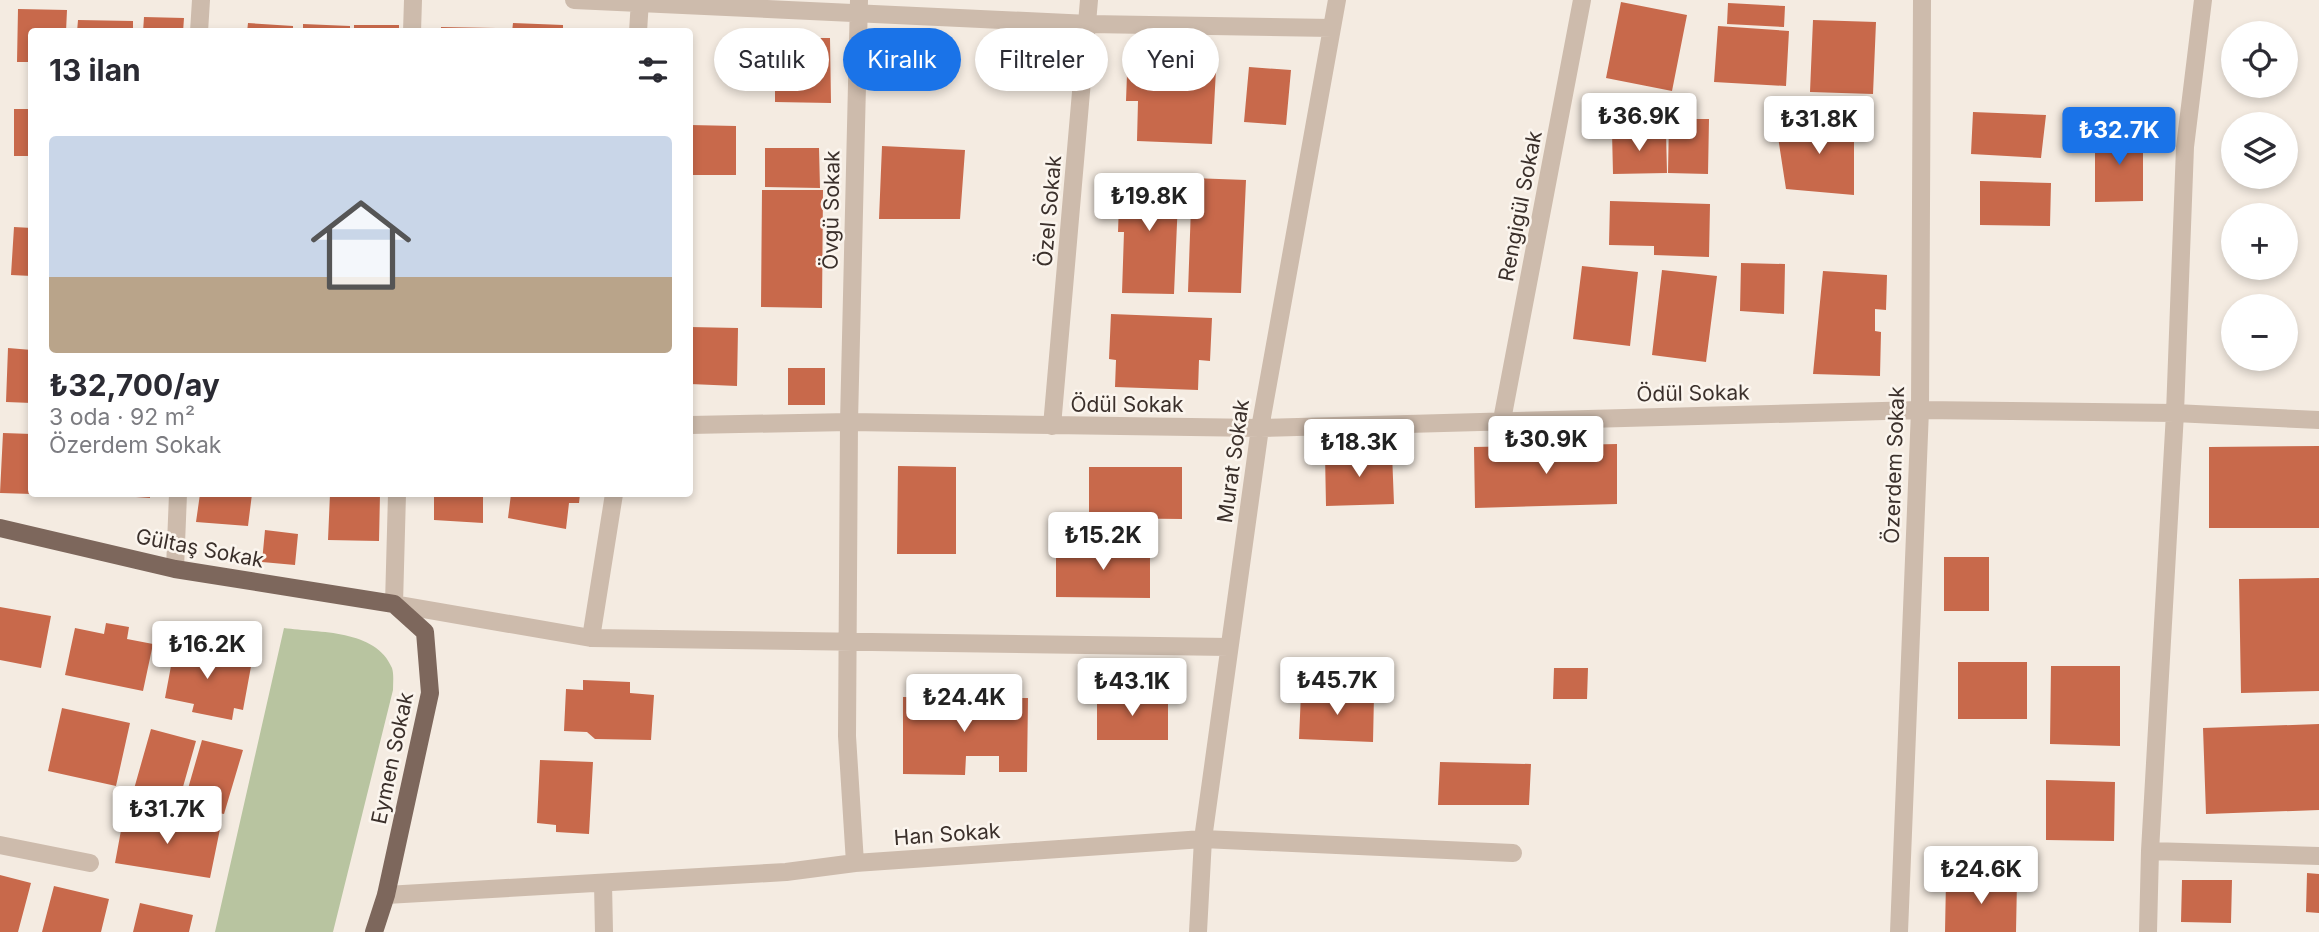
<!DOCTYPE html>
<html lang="tr">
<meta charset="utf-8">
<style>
:root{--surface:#fff;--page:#f2f2f3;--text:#2b2b33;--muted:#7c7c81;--accent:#1a73e8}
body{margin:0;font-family:Inter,sans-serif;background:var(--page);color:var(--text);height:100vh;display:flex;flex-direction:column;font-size:26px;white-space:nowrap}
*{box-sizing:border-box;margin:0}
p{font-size:23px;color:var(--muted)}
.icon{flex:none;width:38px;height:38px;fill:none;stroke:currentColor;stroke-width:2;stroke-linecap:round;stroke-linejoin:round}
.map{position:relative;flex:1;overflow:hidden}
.panel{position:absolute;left:28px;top:28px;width:665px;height:469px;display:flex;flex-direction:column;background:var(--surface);border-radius:7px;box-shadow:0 4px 10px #0003}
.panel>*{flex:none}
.guide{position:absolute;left:714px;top:28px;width:665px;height:63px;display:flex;gap:14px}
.buttons{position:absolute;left:2221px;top:21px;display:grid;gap:14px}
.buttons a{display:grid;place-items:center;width:77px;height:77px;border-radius:50%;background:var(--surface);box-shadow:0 4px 10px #0003;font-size:35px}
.price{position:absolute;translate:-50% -60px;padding:0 16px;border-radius:7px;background:#fff;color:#222;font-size:23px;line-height:46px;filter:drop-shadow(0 2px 4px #0008)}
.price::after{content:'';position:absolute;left:50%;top:42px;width:21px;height:16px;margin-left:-10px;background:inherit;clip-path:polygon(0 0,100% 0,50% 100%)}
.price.on{background:var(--accent);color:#fff}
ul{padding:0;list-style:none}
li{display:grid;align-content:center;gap:14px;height:371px;padding:0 21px}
li span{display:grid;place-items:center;height:217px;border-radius:7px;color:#555}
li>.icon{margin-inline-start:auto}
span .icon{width:126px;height:126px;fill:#fffc;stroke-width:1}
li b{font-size:30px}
h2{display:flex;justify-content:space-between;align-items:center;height:84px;padding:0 21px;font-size:30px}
.chip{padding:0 24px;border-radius:32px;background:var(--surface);box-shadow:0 4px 10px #0003;font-size:24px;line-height:63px}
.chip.on{background:var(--accent);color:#fff}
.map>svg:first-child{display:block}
.green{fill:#b8c4a0}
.building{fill:#c8694b}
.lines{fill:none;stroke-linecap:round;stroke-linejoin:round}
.minor{stroke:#cdbbac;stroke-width:18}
.major{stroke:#7d675c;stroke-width:18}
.labels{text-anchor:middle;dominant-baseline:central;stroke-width:5;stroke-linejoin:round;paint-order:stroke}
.street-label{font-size:21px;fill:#3b302b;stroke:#fbf5ee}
</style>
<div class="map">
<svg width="2319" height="932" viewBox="0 0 2319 932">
<rect width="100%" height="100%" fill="#f4ebe1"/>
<path class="green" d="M284,628C319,633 376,629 392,668C394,674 393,683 393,690L333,932H215Z"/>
<path class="building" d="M1621,2L1687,15L1672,91L1606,78Z
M1728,3L1785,6L1784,27L1727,24Z
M18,9L67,10L66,32H32V62H17Z
M144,17L184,18L183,32H143Z
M78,20L133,21V32H77Z
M1813,20L1876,22L1873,94L1810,92Z
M248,23L293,26V32H247Z
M513,23L563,25V32H512Z
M303,24L350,26V32H303Z
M354,25H399V32H354Z
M1718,26L1789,31L1786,86L1714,82Z
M441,27L496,28V32H441Z
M775,38H830L831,103L775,102Z
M1128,47L1217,51L1212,144L1137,141L1138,101H1126Z
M1249,67L1291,70L1286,125L1244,122Z
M14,109H32V156H14Z
M1973,112L2046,115L2041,158L1971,154Z
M1669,119H1709L1708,174L1668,173Z
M1832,119L1854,122V195L1786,189L1778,137L1788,136V120Z
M690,125L736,126V175H690Z
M1612,132H1666L1667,173L1613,174Z
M2095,132H2143V201L2095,202Z
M882,146L965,150L960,219H879Z
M765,148H819L820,188L765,187Z
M1120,175L1179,176L1174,294L1122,293L1124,232H1118Z
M1192,178L1246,180L1241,293L1188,292Z
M1980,181L2051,183L2050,226L1980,225Z
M762,190H823L822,308L761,307Z
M1610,201L1710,204L1709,257L1654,255V246L1609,245Z
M14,227L32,228V276L11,275Z
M1741,263L1785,264L1784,314L1740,311Z
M1582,266L1638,272L1630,346L1573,339Z
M1662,270L1717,276L1706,362L1652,355Z
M1823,271L1887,275L1886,310L1875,309V331L1881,332L1880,376L1813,374Z
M1111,314L1212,318L1210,361L1199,360L1198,390L1115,387L1116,360L1109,359Z
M690,327L738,328L737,386L690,384Z
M8,348L32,350V403L6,402Z
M788,368H825V405H788Z
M3,433L32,434V494L0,493Z
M1617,444V504L1475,508L1474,447Z
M2319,446V528H2209V447Z
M1392,453L1394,504L1326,506L1325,454Z
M898,466L956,467V554H897Z
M1089,467H1182V519L1089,518Z
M94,494H150V498Z
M200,494H252L248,526L196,522Z
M330,494H380L379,541L328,540Z
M434,494H483V523L434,520Z
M511,494H580L579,503H569L566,529L508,518Z
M265,530L298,534L295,565L262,562Z
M1056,546H1150V598L1056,597Z
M1944,557H1989V611H1944Z
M2319,578V691L2241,693L2239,579Z
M0,607L51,616L41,668L0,660Z
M106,623L129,627L127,639L153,644L143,691L65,675L75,628L104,634Z
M167,645L252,661L243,710L234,708L232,720L192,712L194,704L165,698L171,666L163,665Z
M1958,662H2027V719H1958Z
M2051,666H2120V746L2050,744Z
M1554,668H1588L1587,699H1553Z
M583,680L630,682V693L654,695L651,740L595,739L587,732L564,731L566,689L583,690Z
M1301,693L1374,695L1373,742L1299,739Z
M1097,696H1168V740H1097Z
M903,697L1028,698L1027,772H999V756H966L965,775L903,774Z
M62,708L130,723L116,786L48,771Z
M2319,724V810L2206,814L2203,728Z
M151,729L196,741L177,808L132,796Z
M202,740L243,750L224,814L183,806Z
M540,760L593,762L589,834L556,832V825L537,823Z
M1440,762L1531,764L1529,805H1438Z
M2046,780L2115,782L2114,841L2046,840Z
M124,814L220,829L210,878L115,863Z
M2307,873L2319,874V913L2306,912Z
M0,875L31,883L18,932H0Z
M1946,880L2017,881L2016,932H1945Z
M2182,880H2232L2231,923L2181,922Z
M54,886L109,899L101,932H42Z
M140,903L193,915L189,932H133Z"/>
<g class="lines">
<path class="minor" d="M574,0L1089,24L1332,28
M2203,0L2185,147L2175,413L2150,851L2319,856
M199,32L201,0
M412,32L413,0
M638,32L640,0
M1502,420L1582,0
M690,425L849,422L1260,428L1920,410L2175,413L2319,420
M1052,426L1089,0
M397,494L394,604L591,638L1229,647
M175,569L178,494
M591,638L614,494
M0,845L90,863
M855,863L847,736L849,422L859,0
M603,883L604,932
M386,895L786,872L855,863L1203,839L1513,853
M1198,932L1203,839L1260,428L1337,0
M1899,932L1920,410L1922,0
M2148,932L2150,851"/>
<path class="major" d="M0,528L175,569L394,604L425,632L430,693L386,895L374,932"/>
</g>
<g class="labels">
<g class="street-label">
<text transform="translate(1520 206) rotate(-79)">Rengigül Sokak</text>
<text transform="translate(831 210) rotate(-89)">Övgü Sokak</text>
<text transform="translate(1049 211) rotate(-85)">Özel Sokak</text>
<text transform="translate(1693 393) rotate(-1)">Ödül Sokak</text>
<text x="1127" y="404">Ödül Sokak</text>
<text transform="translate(1233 461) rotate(-82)">Murat Sokak</text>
<text transform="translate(1894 465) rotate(-88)">Özerdem Sokak</text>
<text transform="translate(200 548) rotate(11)">Gültaş Sokak</text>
<text transform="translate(392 758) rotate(-78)">Eymen Sokak</text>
<text transform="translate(947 834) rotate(-4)">Han Sokak</text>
</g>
</g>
</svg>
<div class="buttons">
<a><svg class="icon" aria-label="locate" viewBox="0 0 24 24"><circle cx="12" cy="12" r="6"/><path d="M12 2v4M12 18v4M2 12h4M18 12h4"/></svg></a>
<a><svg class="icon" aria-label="layers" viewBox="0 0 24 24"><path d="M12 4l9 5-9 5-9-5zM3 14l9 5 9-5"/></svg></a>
<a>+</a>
<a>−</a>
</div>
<b class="price" style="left:1639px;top:153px">₺36.9K</b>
<b class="price" style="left:1819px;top:156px">₺31.8K</b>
<b class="price on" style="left:2119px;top:167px">₺32.7K</b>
<b class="price" style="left:1149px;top:233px">₺19.8K</b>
<b class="price" style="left:1546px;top:476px">₺30.9K</b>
<b class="price" style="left:1359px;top:479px">₺18.3K</b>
<b class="price" style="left:1103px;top:572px">₺15.2K</b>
<b class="price" style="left:207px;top:681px">₺16.2K</b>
<b class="price" style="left:1337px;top:717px">₺45.7K</b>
<b class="price" style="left:1132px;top:718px">₺43.1K</b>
<b class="price" style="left:964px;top:734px">₺24.4K</b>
<b class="price" style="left:167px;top:846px">₺31.7K</b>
<b class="price" style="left:1981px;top:906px">₺24.6K</b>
<div class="guide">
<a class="chip">Satılık</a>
<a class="chip on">Kiralık</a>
<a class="chip">Filtreler</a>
<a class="chip">Yeni</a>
</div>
<section class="panel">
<h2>13 ilan<svg class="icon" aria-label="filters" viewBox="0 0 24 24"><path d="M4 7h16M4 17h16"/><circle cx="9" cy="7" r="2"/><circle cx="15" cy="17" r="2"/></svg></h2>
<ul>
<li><span style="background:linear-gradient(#c9d6e8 65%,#b9a48a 0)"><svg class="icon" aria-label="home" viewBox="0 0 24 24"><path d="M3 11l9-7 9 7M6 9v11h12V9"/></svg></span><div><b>₺32,700/ay</b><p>3 oda · 92 m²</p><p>Özerdem Sokak</p></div></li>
</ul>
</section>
</div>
